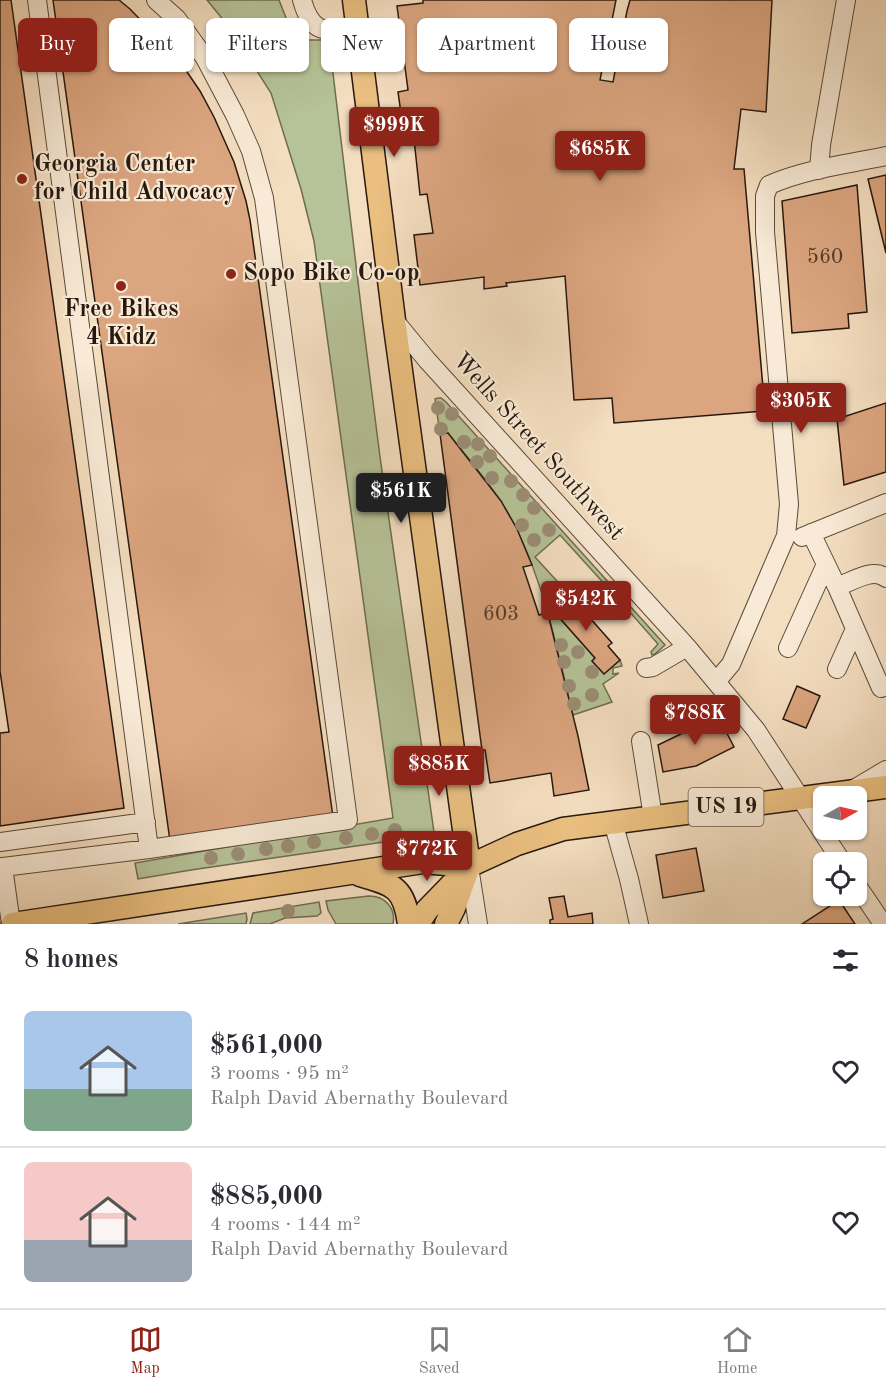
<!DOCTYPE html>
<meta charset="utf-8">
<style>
:root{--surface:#fff;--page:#f7f7f7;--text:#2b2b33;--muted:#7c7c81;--line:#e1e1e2;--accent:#8f2418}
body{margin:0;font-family:"Old Standard TT",serif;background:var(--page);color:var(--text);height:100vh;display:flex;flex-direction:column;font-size:22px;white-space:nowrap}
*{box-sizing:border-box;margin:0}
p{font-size:20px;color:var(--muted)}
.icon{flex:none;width:33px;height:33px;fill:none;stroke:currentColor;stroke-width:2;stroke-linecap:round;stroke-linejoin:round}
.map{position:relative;height:924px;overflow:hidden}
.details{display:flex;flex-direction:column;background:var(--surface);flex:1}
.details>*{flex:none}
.guide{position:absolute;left:18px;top:18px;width:850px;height:54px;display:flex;gap:12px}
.needle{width:39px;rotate:82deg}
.buttons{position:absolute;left:813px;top:786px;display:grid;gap:12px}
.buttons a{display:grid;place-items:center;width:54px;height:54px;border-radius:9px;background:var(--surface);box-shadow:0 2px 4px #0004;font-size:30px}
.price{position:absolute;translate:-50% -51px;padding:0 14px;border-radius:6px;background:var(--accent);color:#fff;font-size:20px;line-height:39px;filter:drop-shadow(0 2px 3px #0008)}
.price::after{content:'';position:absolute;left:50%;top:36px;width:18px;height:14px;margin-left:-9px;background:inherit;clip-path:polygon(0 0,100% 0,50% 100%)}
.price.current{background:#222;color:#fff}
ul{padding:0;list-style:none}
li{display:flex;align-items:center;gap:18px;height:150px;padding:0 24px}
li+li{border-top:2px solid var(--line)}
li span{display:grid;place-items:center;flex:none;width:168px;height:120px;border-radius:9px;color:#555}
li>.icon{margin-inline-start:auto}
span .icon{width:72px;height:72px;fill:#fffc;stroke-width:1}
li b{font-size:26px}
h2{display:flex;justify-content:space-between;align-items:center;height:72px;padding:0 24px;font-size:26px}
.chip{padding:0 21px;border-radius:9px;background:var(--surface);box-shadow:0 2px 4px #0004;font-size:21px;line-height:54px}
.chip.current{background:var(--accent);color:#fff}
.dock{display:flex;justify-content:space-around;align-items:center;height:84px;border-top:2px solid var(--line);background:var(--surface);font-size:16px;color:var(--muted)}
.dock a{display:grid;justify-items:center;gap:3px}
.dock .current{color:var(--accent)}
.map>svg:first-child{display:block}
.green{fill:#b6c297;stroke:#6e6d52;stroke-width:1.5}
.building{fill:#dba57f;stroke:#27180e;stroke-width:1.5}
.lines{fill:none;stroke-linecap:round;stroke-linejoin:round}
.minor-casing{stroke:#5a4a3a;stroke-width:20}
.major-casing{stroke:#27180e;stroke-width:25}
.minor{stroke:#f8ead6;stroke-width:18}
.major{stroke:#eabf80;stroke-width:22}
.tree{fill:#9b8d75}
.poi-dot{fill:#8f2418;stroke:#f8ead6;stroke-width:2}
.labels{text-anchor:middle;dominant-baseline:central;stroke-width:4.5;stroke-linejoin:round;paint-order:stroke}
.number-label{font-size:21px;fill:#543b2a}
.shield{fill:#f8ead6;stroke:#66574a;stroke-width:1.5}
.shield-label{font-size:22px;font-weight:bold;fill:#27180e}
.poi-label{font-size:24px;font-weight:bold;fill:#27180e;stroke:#f8ead6;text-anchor:start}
.street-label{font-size:24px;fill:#27180e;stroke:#f8ead6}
</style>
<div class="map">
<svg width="886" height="924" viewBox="0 0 886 924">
<rect width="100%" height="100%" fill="#f4dec0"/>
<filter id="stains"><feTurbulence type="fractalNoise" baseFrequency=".00333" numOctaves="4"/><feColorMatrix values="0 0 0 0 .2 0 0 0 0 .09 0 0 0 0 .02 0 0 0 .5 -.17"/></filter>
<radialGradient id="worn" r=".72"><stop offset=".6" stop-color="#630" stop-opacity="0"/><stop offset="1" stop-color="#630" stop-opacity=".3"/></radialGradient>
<path class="green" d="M207,0H279L290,28L306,40H329L362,315L380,457L434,832L432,835L191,870L138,879L135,863L393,818L314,241L301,189L271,93L229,27Z
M438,398H441L446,402L665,645L655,654L652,655L651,652L658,644L613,593L605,600L602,599V596L609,589L560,535L535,557L566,591L549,606L595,658L592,661L604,674L620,660L622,666L613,668V674L619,673L603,684L612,702L573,715C558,653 545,587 517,530C500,494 472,464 448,433L440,434L435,399Z
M369,896C385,896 396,908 393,924H336L328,910L326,901Z
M319,902L321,913L317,916L285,918L270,924H250L253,913Z
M246,913L247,919L246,924H178Z"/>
<path class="building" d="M0,0H11L124,808L0,826V733L9,732L0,671Z
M53,0H119L130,9L165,45L183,66L200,91L214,117L234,162L246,201L250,220L333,817L170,841Z
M423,0H616L600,80L613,82L627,11L630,0H772L766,112L741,109L734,169H744L765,411L614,423L612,398L574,400L565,276L506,283L507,286L484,289V277L420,285L414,235L433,233L427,194L420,195L411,111L401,113L398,92L408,90L397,6L423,3Z
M886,175V253L868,179Z
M857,185L867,312L848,314L849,328L792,333L782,201Z
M886,403V472L844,485L837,419Z
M448,433L501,501L517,529L532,565L523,567L539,615L545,613L548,614L578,736L589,790L554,796L551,773L490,783L485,750H482L440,434Z
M566,591L612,643L608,646L620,660L604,674L592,661L595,658L549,606Z
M797,686L820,696L806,728L783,719Z
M718,716L734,747L696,766L663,772L658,745Z
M696,848L704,891L663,898L656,855Z
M564,896L568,917L592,913L593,924H550V920L553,919L549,898Z
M839,900L855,924H802Z"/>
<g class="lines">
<g class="minor-casing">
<path id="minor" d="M37,0L149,849
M302,0C312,36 326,31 358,29
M819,170L821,145L846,0
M394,320L427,360L687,647L756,730L842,862
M811,533L837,587L881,688
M802,537L886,503
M837,587C851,582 873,567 886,578
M788,648L826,564
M646,668L653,667L687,647
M837,669L855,629
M716,682L731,664L782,545L786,536L789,504L765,232V196L769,185C806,169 847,164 886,156
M641,741L653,817
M854,789L886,770
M613,822L629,879L639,924
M0,842L146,822
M0,867H3L11,924
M3,867L149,849L348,820L264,198L251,151L235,115L205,58L177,19L156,0
M469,867L478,924
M856,884L883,924"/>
</g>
<g class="major-casing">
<path id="major" d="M354,0L394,320L469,866L454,908L446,924
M360,875C393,885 404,886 409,924
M13,924L423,862L469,866L517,844L563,829L886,787
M418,924L427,910L462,874"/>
</g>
<use href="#minor" class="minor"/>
<use href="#major" class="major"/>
</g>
<g class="tree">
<circle cx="438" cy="408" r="7"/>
<circle cx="452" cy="414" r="7"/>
<circle cx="441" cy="429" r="7"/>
<circle cx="464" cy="442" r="7"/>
<circle cx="478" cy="444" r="7"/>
<circle cx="490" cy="456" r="7"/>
<circle cx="477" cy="462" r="7"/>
<circle cx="492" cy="478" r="7"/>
<circle cx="511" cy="481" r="7"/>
<circle cx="523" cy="495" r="7"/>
<circle cx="534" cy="508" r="7"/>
<circle cx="522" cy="525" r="7"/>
<circle cx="549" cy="530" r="7"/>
<circle cx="534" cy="540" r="7"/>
<circle cx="554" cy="591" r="7"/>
<circle cx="561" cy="645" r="7"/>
<circle cx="578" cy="652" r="7"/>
<circle cx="564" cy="662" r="7"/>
<circle cx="592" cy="672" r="7"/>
<circle cx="569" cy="686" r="7"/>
<circle cx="592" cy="695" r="7"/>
<circle cx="574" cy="704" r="7"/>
<circle cx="395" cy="830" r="7"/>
<circle cx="372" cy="834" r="7"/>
<circle cx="346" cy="838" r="7"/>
<circle cx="314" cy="842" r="7"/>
<circle cx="288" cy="846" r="7"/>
<circle cx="266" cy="849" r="7"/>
<circle cx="238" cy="854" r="7"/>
<circle cx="211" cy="858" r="7"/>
<circle cx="288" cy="911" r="7"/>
</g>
<g class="poi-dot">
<circle cx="22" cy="179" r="6"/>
<circle cx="231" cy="274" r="6"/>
<circle cx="121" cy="286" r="6"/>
</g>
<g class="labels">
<g class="number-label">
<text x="825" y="257">560</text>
<text x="501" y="614">603</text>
</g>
<rect class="shield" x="688.5" y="788" width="75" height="38" rx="4.5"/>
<g class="shield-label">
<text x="726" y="807">US 19</text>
</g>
<g class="poi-label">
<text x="34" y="165">Georgia Center<tspan x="34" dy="28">for Child Advocacy</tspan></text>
<text x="243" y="274">Sopo Bike Co-op</text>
<text x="121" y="310" text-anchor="middle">Free Bikes<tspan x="121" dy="28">4 Kidz</tspan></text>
</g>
<g class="street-label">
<text transform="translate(538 447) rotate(48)">Wells Street Southwest</text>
</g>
</g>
<rect width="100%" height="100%" filter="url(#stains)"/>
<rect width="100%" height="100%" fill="url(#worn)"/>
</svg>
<div class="buttons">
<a><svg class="needle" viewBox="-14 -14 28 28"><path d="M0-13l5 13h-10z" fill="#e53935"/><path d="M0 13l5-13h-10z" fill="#7c7c81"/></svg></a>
<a><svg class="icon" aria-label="locate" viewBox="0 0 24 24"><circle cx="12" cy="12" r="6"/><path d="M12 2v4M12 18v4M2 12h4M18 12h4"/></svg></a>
</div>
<b class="price" style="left:394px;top:158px">$999K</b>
<b class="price" style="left:600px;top:182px">$685K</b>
<b class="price" style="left:801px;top:434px">$305K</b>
<b class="price current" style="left:401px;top:524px">$561K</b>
<b class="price" style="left:586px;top:632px">$542K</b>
<b class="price" style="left:695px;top:746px">$788K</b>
<b class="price" style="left:439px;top:797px">$885K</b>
<b class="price" style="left:427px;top:882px">$772K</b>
<div class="guide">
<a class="chip current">Buy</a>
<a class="chip">Rent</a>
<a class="chip">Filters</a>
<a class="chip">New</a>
<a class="chip">Apartment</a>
<a class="chip">House</a>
</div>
</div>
<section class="details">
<h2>8 homes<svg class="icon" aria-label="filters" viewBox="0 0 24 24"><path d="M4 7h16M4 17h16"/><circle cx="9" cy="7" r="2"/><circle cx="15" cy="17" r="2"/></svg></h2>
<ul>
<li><span style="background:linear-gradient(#a9c7e8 65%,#7fa58c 0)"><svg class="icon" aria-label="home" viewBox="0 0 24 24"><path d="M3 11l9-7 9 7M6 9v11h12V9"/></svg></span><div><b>$561,000</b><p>3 rooms · 95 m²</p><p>Ralph David Abernathy Boulevard</p></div><svg class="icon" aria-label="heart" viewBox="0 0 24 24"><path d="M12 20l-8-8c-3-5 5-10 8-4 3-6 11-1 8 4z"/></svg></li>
<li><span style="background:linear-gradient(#f6c9c9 65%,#9aa5b1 0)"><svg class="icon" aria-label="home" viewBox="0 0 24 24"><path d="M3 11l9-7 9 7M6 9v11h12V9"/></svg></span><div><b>$885,000</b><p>4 rooms · 144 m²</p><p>Ralph David Abernathy Boulevard</p></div><svg class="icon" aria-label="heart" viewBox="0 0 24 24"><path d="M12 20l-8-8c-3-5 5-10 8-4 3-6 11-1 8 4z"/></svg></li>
</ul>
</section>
<nav class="dock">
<a class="current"><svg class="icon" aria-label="map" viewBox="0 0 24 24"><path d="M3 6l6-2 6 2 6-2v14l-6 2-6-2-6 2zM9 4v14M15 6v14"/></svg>Map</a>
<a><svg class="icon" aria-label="saved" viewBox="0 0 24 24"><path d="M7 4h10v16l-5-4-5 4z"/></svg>Saved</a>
<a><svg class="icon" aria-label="home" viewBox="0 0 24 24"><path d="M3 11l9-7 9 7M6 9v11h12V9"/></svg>Home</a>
</nav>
